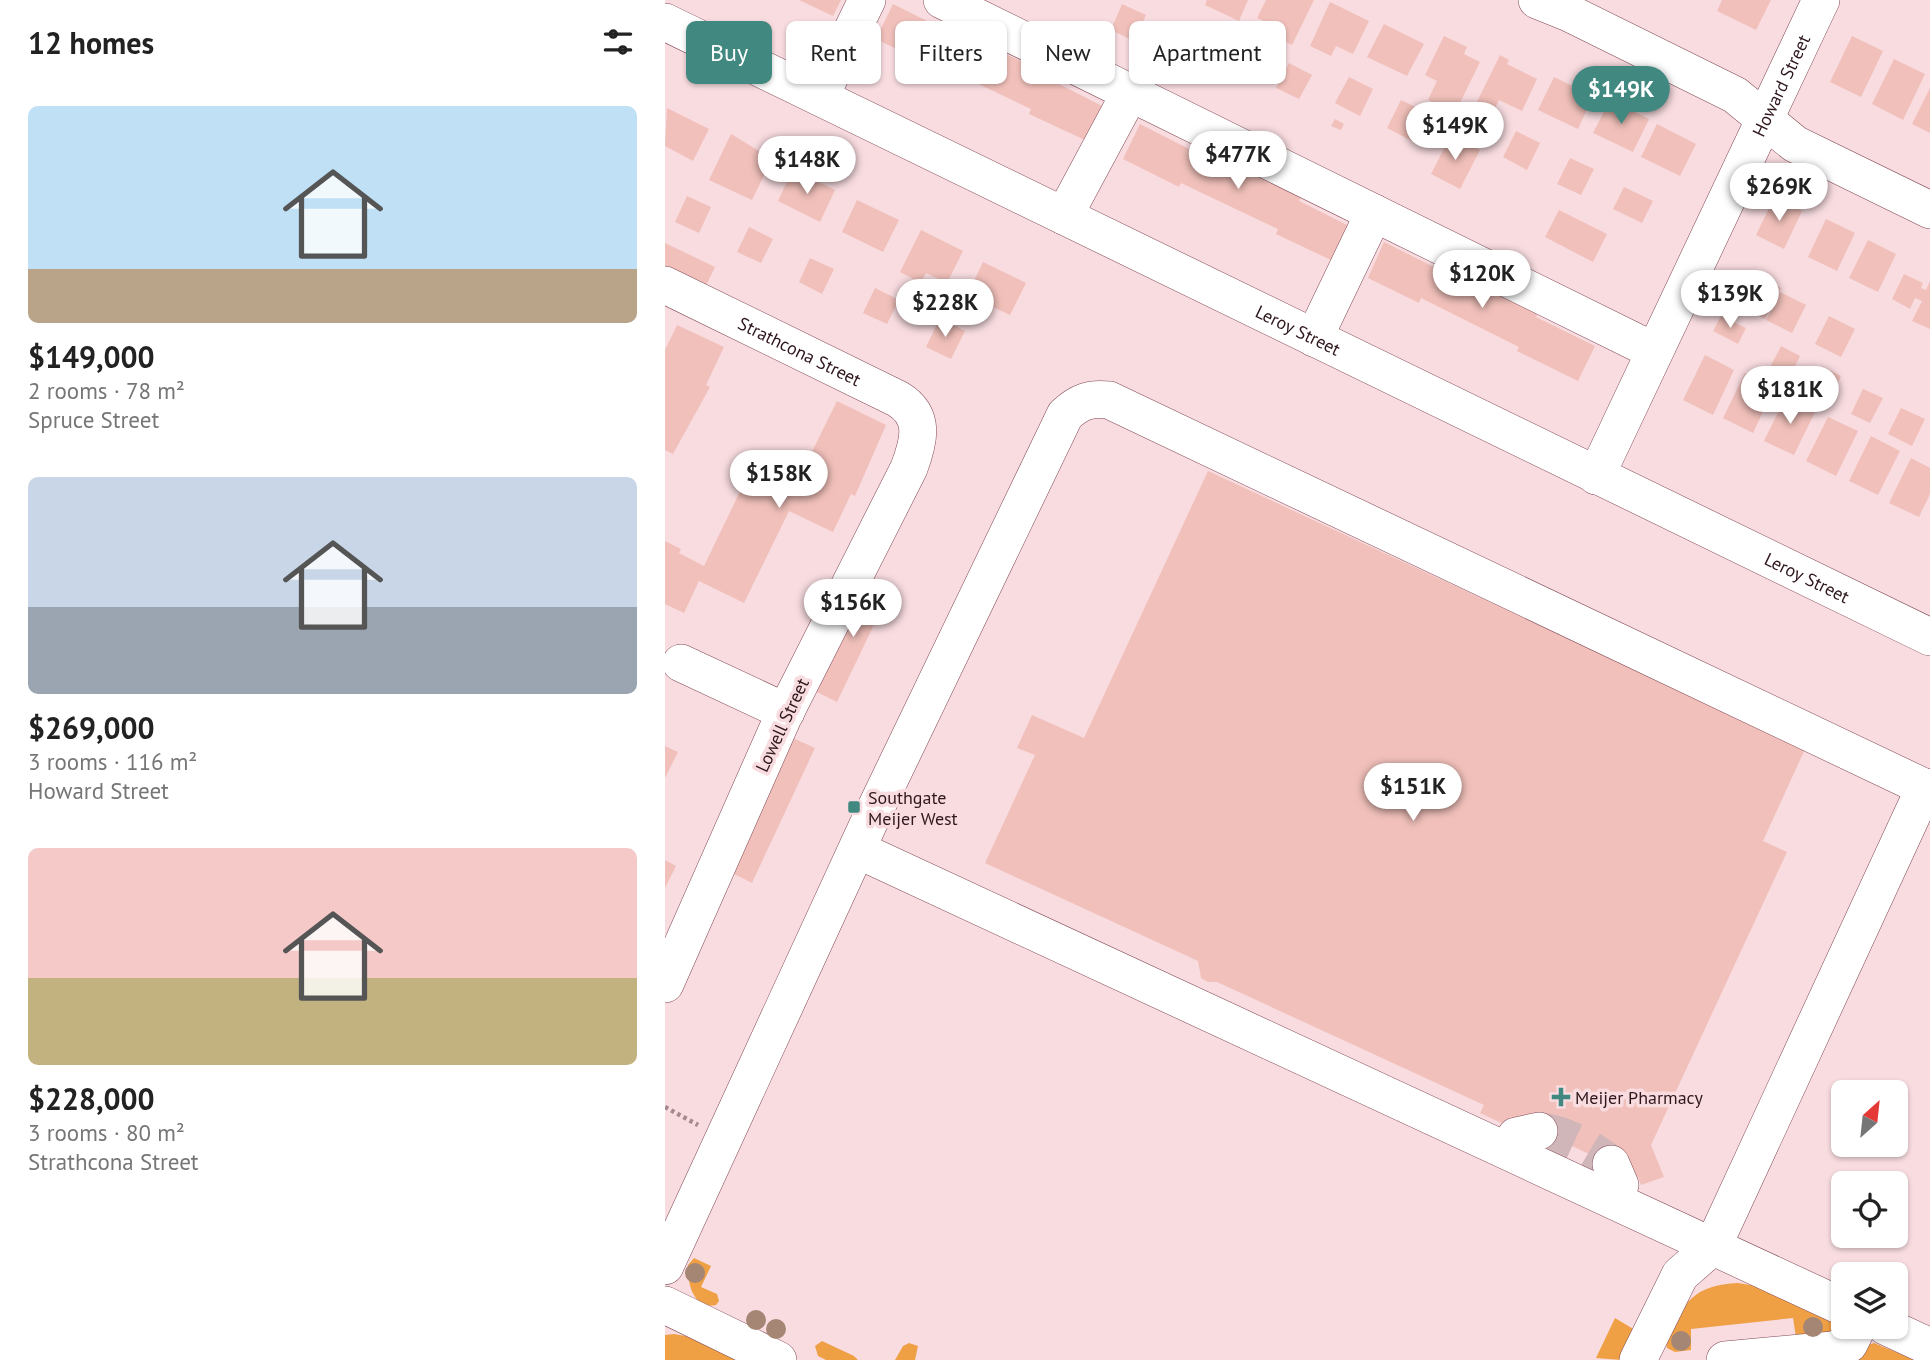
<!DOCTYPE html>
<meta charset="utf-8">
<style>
:root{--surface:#fff;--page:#f6f6f6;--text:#222;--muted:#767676;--accent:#418880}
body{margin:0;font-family:"PT Sans",sans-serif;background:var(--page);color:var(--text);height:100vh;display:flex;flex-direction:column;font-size:26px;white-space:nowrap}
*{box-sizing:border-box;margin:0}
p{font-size:23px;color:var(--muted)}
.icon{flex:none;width:38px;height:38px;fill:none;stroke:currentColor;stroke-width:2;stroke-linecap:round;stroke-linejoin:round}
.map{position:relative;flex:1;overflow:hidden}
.sheet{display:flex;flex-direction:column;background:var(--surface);width:665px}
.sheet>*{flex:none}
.banner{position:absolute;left:21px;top:21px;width:665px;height:63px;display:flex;gap:14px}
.needle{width:46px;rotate:27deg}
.fabs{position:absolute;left:1166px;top:1080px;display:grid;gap:14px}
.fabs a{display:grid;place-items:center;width:77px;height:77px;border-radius:10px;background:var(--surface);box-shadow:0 2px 5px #0004;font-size:35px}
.price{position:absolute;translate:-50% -60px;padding:0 16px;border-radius:24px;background:#fff;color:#222;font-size:23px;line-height:46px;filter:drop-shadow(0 2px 4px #0008)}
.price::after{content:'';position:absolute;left:50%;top:42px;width:21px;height:16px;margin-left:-10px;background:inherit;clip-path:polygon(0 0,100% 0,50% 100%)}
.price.current{background:var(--accent);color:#fff}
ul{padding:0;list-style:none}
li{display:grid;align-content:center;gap:14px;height:371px;padding:0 28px}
li span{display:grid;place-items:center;height:217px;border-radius:10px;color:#555}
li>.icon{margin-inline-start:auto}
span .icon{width:126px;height:126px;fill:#fffc;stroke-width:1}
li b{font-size:30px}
h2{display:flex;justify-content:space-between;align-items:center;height:84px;padding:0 28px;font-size:30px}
.tag{padding:0 24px;border-radius:10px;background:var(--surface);box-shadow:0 2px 5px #0004;font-size:24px;line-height:63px}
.tag.current{background:var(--accent);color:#fff}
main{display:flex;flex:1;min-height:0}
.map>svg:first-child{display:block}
.green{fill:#efa044}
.building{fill:#f1c0ba}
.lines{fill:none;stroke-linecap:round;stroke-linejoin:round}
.minor-tunnel{stroke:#d0b5b9;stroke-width:37;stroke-dasharray:37 18;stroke-linecap:butt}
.minor-casing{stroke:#814855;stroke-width:38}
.path{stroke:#a48a8e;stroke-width:4.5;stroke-dasharray:3.5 3.5;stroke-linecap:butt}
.minor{stroke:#fff;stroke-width:37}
.tree{fill:#a58674}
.poi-dot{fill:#418880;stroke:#f8dce0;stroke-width:2.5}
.labels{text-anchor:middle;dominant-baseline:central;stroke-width:7;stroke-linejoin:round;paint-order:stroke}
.street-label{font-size:18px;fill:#2f171c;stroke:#f8dce0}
.poi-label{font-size:18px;fill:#2f171c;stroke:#f8dce0;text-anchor:start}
</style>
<main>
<section class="sheet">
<h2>12 homes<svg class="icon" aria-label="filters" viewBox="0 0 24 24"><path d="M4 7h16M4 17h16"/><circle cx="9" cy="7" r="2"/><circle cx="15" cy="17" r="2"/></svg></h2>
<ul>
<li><span style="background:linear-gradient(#bfe0f5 75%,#b9a48a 0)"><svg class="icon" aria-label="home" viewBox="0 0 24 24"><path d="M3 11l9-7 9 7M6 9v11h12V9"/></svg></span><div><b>$149,000</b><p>2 rooms · 78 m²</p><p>Spruce Street</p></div></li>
<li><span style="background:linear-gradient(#c9d6e8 60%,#9aa5b1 0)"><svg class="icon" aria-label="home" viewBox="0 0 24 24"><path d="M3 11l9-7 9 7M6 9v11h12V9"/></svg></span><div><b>$269,000</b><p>3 rooms · 116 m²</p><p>Howard Street</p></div></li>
<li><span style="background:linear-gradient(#f6c9c9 60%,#c2b280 0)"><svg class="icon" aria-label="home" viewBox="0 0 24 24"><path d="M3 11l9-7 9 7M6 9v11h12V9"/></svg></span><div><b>$228,000</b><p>3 rooms · 80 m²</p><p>Strathcona Street</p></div></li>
</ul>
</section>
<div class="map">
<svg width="1265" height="1360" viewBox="0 0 1265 1360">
<rect width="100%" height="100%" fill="#f8dce0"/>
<path class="green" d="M29,1258L46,1266L36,1287L52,1294L54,1301L51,1305C28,1310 22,1282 23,1265Z
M1073,1283L1091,1286L1166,1320L1173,1330L1170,1335L1131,1337L1128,1318L1026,1329V1350L1010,1352L1002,1348L1000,1339C1019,1302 1029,1285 1073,1283Z
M950,1318L970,1330L956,1360L931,1358Z
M9,1334L26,1337L76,1360H0V1335Z
M157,1341L189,1356L193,1360H161L153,1356L150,1346Z
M244,1343L253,1346L250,1360H230L238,1346Z
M1209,1343L1250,1360H1193L1200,1346Z"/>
<path class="building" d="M134,0H176L168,16Z
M542,0H583L574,21L540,5Z
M601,0H649L627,45L602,32L605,24L592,18Z
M1057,0H1106L1091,30L1052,11Z
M665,2L704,21L688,54L671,46L666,56L645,46Z
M228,4L280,30L282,26L389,77L388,81L439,107L422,141L364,114L366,109L269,63L268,67L211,39Z
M457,4L481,15L469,41L446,30Z
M719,24L759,44L742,76L702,57Z
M513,27L535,38L521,65L499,53Z
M779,36L802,47L799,54L815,62L790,113L763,100L772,81L760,75Z
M1187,36L1218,51L1196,97L1165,82Z
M573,38L596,49L585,74L561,63Z
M835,55L844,60L842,64L872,79L857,111L834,100L823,123L806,114Z
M1229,59L1260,74L1238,120L1207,104Z
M624,63L647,75L634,99L611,88Z
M684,77L708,89L695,116L670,103Z
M889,77L928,96L913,129L873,110Z
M1265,88V133L1247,124Z
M736,100L763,113L749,142L722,128Z
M945,100L984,119L968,152L928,133Z
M2,108L44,129L28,161L0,146Z
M670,119L679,124L676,130L666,126Z
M475,124L526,150L528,146L636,197L634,201L686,227L668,261L611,234L613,229L516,183L514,187L458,159Z
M992,124L1031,144L1015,176L976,157Z
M851,131L875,143L862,170L838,157Z
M66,134L107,159L87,200L44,180Z
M786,135L815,150L795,189L766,174Z
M905,158L929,169L916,195L892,184Z
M128,169L170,190L155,222L113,201Z
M959,187L988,201L977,223L948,209Z
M22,196L46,207L34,233L10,222Z
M1109,198L1137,211L1119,249L1091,235Z
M192,200L234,220L218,252L177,232Z
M894,210L942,234L928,262L880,237Z
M1161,219L1190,233L1172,271L1143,257Z
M84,227L108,239L96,263L72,252Z
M256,230L298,251L282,283L261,273L256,283L235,272Z
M1203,240L1231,254L1213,292L1184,278Z
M719,242L769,267L771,262L873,313L871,317L930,346L913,381L852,351L854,347L756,298L754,303L703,278Z
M0,243L50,267L39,290L0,270Z
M145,258L169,269L157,294L134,282Z
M318,262L361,283L345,315L324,305L318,317L297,306Z
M1086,273L1116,288L1100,319L1071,305Z
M1239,274L1258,283L1256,288L1261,290L1265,281V329L1247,321L1257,301L1250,298L1245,309L1227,299Z
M210,288L234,300L222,324L198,313Z
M1115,292L1141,305L1127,333L1101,320Z
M1056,316L1081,328L1073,344L1048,331Z
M1164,316L1190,329L1176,357L1150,344Z
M275,318L300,331L286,359L261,347Z
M12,325L59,347L41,385L45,387L8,454L0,450V350Z
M1116,346L1135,356L1123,381L1103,371Z
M1040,355L1069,370L1048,415L1018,400Z
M1157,366L1176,376L1164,402L1144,392Z
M1080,373L1109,388L1088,433L1058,418Z
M1198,389L1218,398L1205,423L1186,414Z
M1121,396L1151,410L1129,455L1099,441Z
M172,401L221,425L190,496L186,494L168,532L124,511L79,603L34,581L19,613L0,604V541L16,549L14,553L39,566L84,473L126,494Z
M1236,408L1260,419L1247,446L1223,434Z
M1163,417L1193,431L1171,476L1141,461Z
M1206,436L1235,451L1213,495L1184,481Z
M1246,458L1265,468V494L1254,517L1224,503Z
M543,471L1140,749L1098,841L1122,852L986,1145L999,1177L976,1185L973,1177L845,1117L841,1125L815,1113L819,1105L552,982H543L536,978L533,961L320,863L370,755L352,748L367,715L419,738Z
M204,577L227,587L172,702L150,691Z
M128,738L150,748L87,883L65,872Z
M0,746L13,752L0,778Z
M0,860L11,866L0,888Z"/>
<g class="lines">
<path class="minor-tunnel" d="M874,1131C900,1134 926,1148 946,1164"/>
<g class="minor-casing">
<g id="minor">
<path d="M277,0L989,351"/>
<path d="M872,0L902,12L1070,95L1130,144L1265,210"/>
<path id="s1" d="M0,22L1265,637"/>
<path d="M155,97L202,0"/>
<path d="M399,216L465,93"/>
<path id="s2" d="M0,285L233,399C261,416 254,441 244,468L118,717L0,984"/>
<path d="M649,338L709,213"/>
<path id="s3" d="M931,476L1156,0"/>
<path d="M16,663L121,712"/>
<path d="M193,850L1178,1307"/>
<path d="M843,1151L851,1136L874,1131"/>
<path d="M946,1164L955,1185L949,1200"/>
<path d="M0,1266L207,816L400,415C414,402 424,398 444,400L1265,790"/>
<path d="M0,1305L113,1360"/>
<path d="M1220,1326L1265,1347"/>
<path d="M973,1360L1015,1275L1048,1246L1260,787"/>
<path d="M1060,1360L1168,1350L1184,1344L1193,1326"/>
</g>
</g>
<path class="path" d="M0,1107L33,1125"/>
<use href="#minor" class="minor"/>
</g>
<g class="tree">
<circle cx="30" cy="1273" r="10"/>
<circle cx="91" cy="1320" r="10"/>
<circle cx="1148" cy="1327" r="10"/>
<circle cx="111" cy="1329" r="10"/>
<circle cx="1016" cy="1341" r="10"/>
</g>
<g class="poi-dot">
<rect x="182" y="800" width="14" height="14" rx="3.5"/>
<path d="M892.5 1086.5h7v7h7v7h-7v7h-7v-7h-7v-7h7z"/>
</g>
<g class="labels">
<g class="street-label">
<text stroke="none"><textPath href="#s3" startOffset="432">Howard Street</textPath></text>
<text stroke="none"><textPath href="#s1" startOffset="704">Leroy Street</textPath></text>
<text stroke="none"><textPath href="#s2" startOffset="150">Strathcona Street</textPath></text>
<text stroke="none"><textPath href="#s1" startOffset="1270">Leroy Street</textPath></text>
<text transform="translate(117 725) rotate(-65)">Lowell Street</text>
</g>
<g class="poi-label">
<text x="203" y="797">Southgate<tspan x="203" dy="21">Meijer West</tspan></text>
<text x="910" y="1097">Meijer Pharmacy</text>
</g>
</g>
</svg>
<div class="fabs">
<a><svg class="needle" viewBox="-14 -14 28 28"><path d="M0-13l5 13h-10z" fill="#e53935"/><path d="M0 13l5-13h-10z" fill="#767676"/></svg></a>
<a><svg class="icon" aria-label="locate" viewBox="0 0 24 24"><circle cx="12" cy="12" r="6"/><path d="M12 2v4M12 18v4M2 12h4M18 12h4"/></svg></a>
<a><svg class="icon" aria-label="layers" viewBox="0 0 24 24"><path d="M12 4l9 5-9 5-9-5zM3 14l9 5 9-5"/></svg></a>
</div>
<b class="price current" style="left:956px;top:126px">$149K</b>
<b class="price" style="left:790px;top:162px">$149K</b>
<b class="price" style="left:573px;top:191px">$477K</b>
<b class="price" style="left:142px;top:196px">$148K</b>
<b class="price" style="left:1114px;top:223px">$269K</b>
<b class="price" style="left:817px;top:310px">$120K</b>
<b class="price" style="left:1065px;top:330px">$139K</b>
<b class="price" style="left:280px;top:339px">$228K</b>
<b class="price" style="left:1125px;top:426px">$181K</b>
<b class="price" style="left:114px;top:510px">$158K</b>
<b class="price" style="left:188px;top:639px">$156K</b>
<b class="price" style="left:748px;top:823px">$151K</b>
<div class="banner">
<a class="tag current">Buy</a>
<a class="tag">Rent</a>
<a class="tag">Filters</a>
<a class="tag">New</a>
<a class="tag">Apartment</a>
</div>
</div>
</main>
